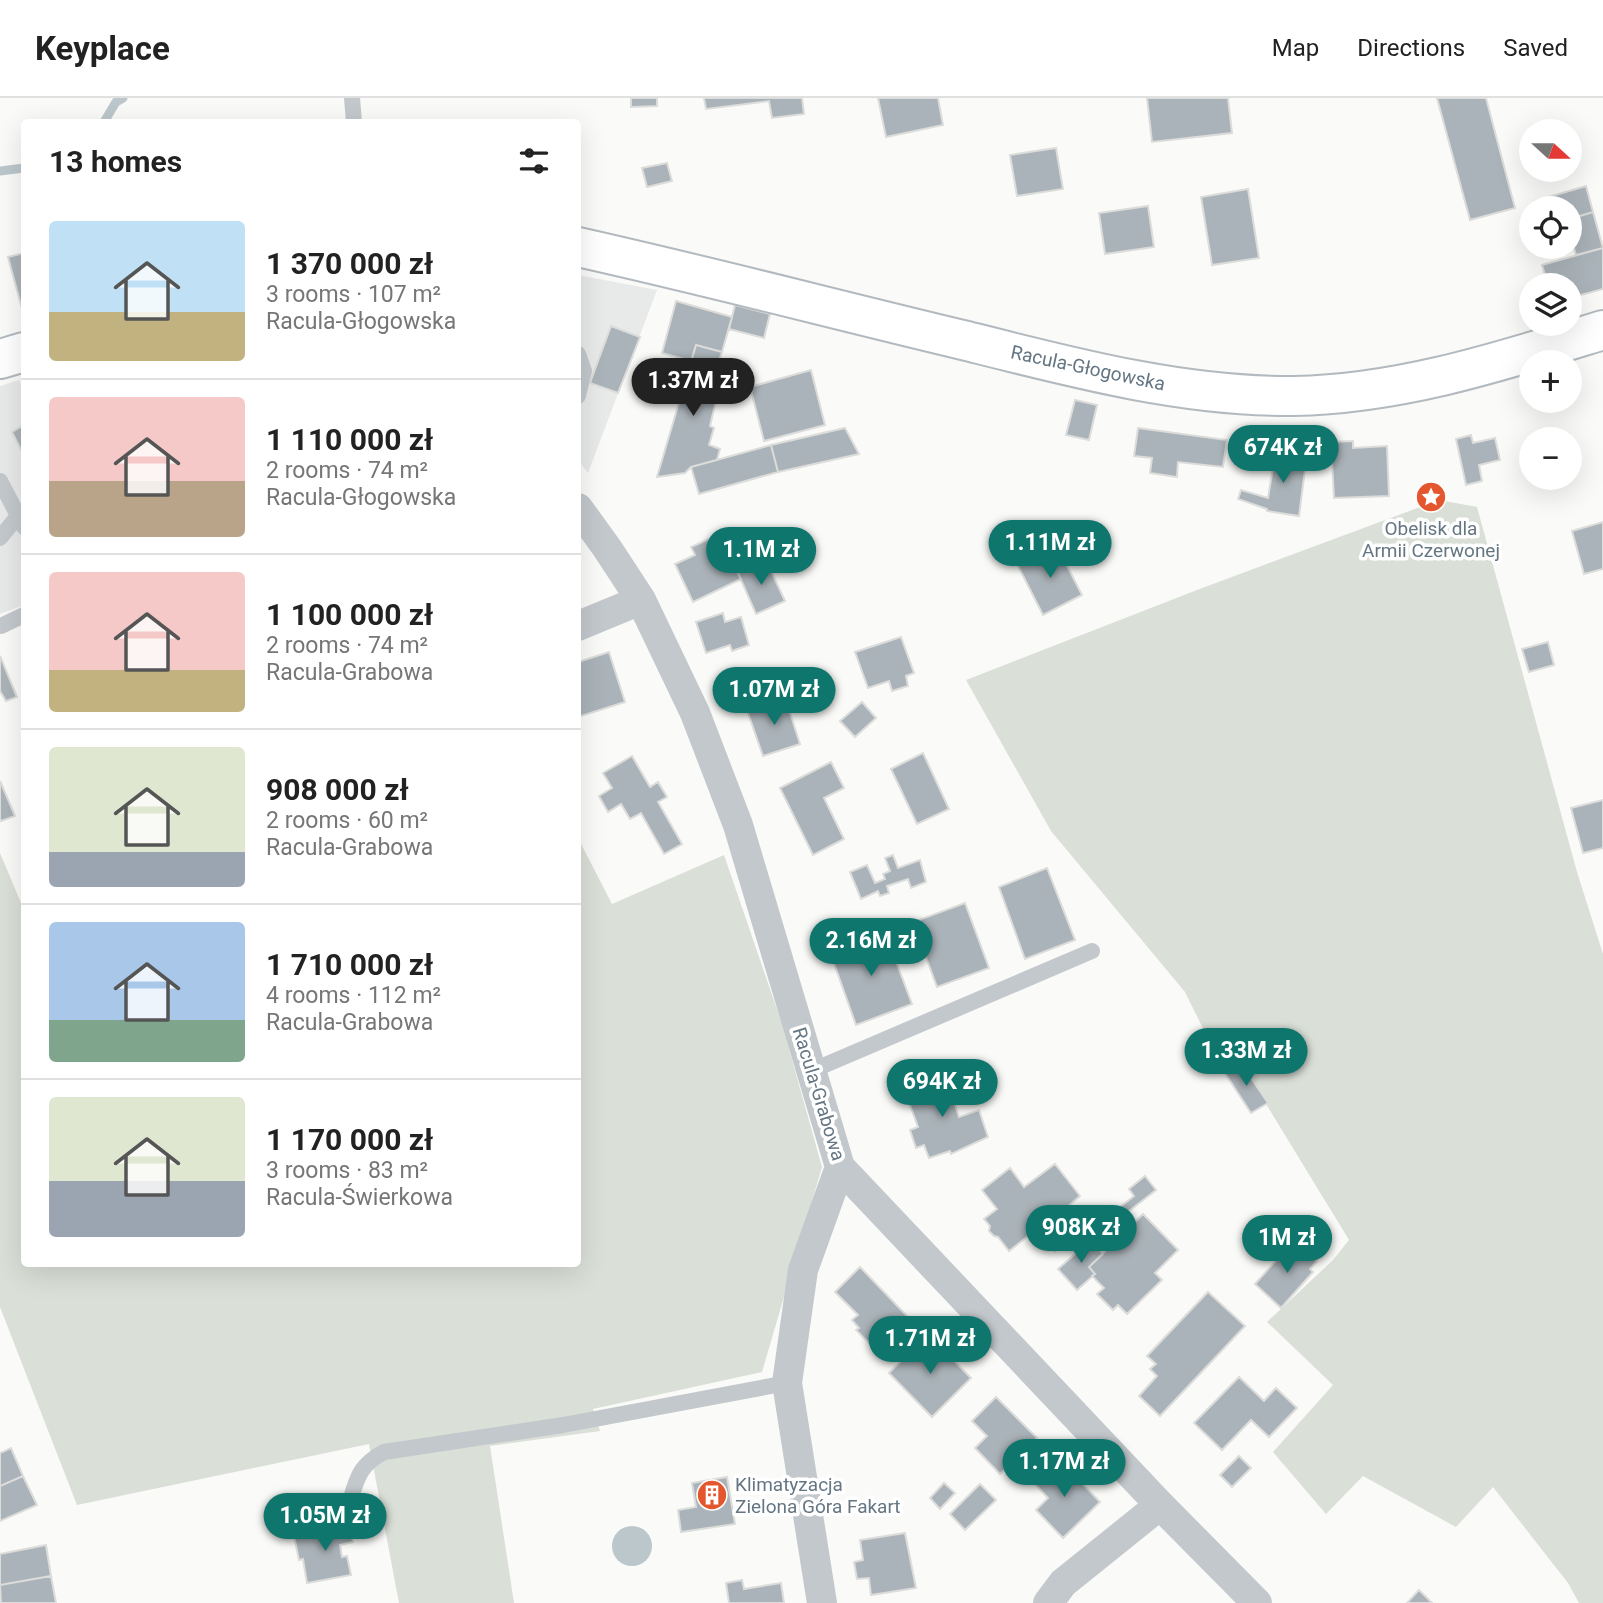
<!DOCTYPE html>
<meta charset="utf-8">
<style>
:root{--surface:#fff;--page:#f6f6f6;--text:#222;--muted:#767676;--line:#e0e0e0;--accent:#0f766e}
body{margin:0;font-family:Roboto,sans-serif;background:var(--page);color:var(--text);height:100vh;display:flex;flex-direction:column;font-size:26px;white-space:nowrap}
*{box-sizing:border-box;margin:0}
p{font-size:23px;color:var(--muted)}
.icon{flex:none;width:38px;height:38px;fill:none;stroke:currentColor;stroke-width:2;stroke-linecap:round;stroke-linejoin:round}
.map{position:relative;flex:1;overflow:hidden}
.sheet{position:absolute;left:21px;top:21px;width:560px;height:1148px;display:flex;flex-direction:column;background:var(--surface);border-radius:7px;box-shadow:0 7px 28px #0002}
.sheet>*{flex:none}
.needle{width:46px;rotate:111deg}
.fabs{position:absolute;left:1519px;top:21px;display:grid;gap:14px}
.fabs a{display:grid;place-items:center;width:63px;height:63px;border-radius:50%;background:var(--surface);box-shadow:0 7px 28px #0002;font-size:35px}
.price{position:absolute;translate:-50% -60px;padding:0 16px;border-radius:24px;background:var(--accent);color:#fff;font-size:23px;line-height:46px;filter:drop-shadow(0 2px 4px #0008)}
.price::after{content:'';position:absolute;left:50%;top:42px;width:21px;height:16px;margin-left:-10px;background:inherit;clip-path:polygon(0 0,100% 0,50% 100%)}
.price.on{background:#222;color:#fff}
ul{padding:0;list-style:none}
li{display:flex;align-items:center;gap:21px;height:175px;padding:0 28px}
li+li{border-top:2px solid var(--line)}
li span{display:grid;place-items:center;flex:none;width:196px;height:140px;border-radius:7px;color:#555}
li>.icon{margin-inline-start:auto}
span .icon{width:84px;height:84px;fill:#fffc;stroke-width:1}
li b{font-size:30px}
h2{display:flex;justify-content:space-between;align-items:center;height:84px;padding:0 28px;font-size:30px}
header{display:flex;align-items:center;gap:42px;box-sizing:border-box;height:98px;padding:0 35px;background:var(--surface);border-bottom:2px solid var(--line)}
header strong{font-size:33px}
nav{display:flex;gap:38px;margin-inline-start:auto;font-size:24px}
.map>svg:first-child{display:block}
.built{fill:#e8e9e9}
.green{fill:#dadfd7}
.water{fill:#bbc7cb}
.lines{fill:none;stroke-linecap:round;stroke-linejoin:round}
.stream{stroke:#bbc7cb;stroke-width:9}
.building{fill:#aab3b9;stroke:#dcdcda;stroke-width:2}
.secondary-casing{stroke:#b3babf;stroke-width:42}
.lane{stroke:#c3c8cc;stroke-width:16}
.street{stroke:#c3c8cc;stroke-width:30}
.secondary{stroke:#fff;stroke-width:38}
.labels{text-anchor:middle;dominant-baseline:central;stroke-width:7;stroke-linejoin:round;paint-order:stroke}
.street-label{font-size:19px;fill:#657683;stroke:#fff}
.poi-label{font-size:19px;fill:#657683;stroke:#fff}
</style>
<header>
<strong>Keyplace</strong>
<nav><a>Map</a><a>Directions</a><a>Saved</a></nav>
</header>
<div class="map">
<svg width="1603" height="1505" viewBox="0 0 1603 1505">
<rect width="100%" height="100%" fill="#fafaf8"/>
<path class="built" d="M578,177L657,192L588,375L578,362Z
M19,282L24,292V507L0,516V288Z"/>
<path class="green" d="M1439,402L1477,409L1577,774L1603,856V1505H1579L1568,1485L1493,1389L1456,1429L1363,1378L1326,1416L1273,1354L1333,1287L1267,1224L1333,1162L1349,1142L1241,965L1225,975L1185,894L1051,733L966,582L1197,492Z
M578,740L612,806L724,757L782,926L822,1069L762,1274L593,1311L600,1333L490,1348L514,1505H399L369,1346L77,1407L0,1209V755L24,812V1166H578Z"/>
<path class="water" d="M612 1448a20 20 0 1 1 40 0a20 20 0 1 1-40 0Z"/>
<g class="lines">
<path class="stream" d="M104,24L116,4L123,0
M0,73L24,70"/>
</g>
<path class="building" d="M631,0H657V8L631,9Z
M704,0H802L804,16L772,20L769,3L706,11Z
M878,0H938L943,27L886,39Z
M1147,0H1228L1232,35L1152,44Z
M1437,0H1486L1515,110L1470,122Z
M1056,50L1063,91L1017,98L1010,57Z
M667,65L672,83L647,89L642,70Z
M1586,88L1593,114L1570,121V110H1537L1535,103Z
M1248,91L1259,160L1212,167L1201,99Z
M1148,108L1154,149L1105,156L1099,115Z
M1593,114L1603,150L1576,157L1570,137V121Z
M1603,150V191L1570,200V187H1548L1542,167Z
M24,155V218L8,159Z
M676,203L732,219L722,254L696,247L691,263L662,255Z
M735,207L770,216L764,240L729,231Z
M611,228L640,239L618,295L590,285Z
M696,247L722,254L707,295L717,298L710,328L714,330L709,347L720,351L717,362L691,369L685,375L657,379Z
M811,272L825,327L764,343L750,289Z
M1075,302L1097,307L1089,342L1066,337Z
M24,327V358L12,334Z
M845,330L859,356L778,374L771,347Z
M1138,330L1227,342L1223,369L1178,364L1177,379L1150,375L1152,360L1134,358Z
M1471,337L1473,345L1495,340L1500,362L1479,367L1482,383L1466,387L1456,341Z
M1353,343V350L1387,348L1389,398L1334,400L1331,344Z
M771,347L778,374L699,396L691,369Z
M1276,351L1307,356L1299,418L1267,413V411L1238,401L1241,392L1268,400Z
M1603,424V471L1584,476L1572,433Z
M720,436L741,481L693,504L675,466L695,457L691,449Z
M1056,446L1082,497L1043,517L1017,466Z
M766,462L785,503L756,516L738,475Z
M723,515L725,524L741,519L749,547L732,553L730,547L706,555L696,524Z
M901,539L914,575L906,578L908,588L892,593L889,583L868,590L855,554Z
M1548,544L1554,567L1529,574L1522,551Z
M609,554L625,604L578,619V564Z
M0,558L17,599L6,603L0,593Z
M785,599L800,646L763,658L747,612Z
M862,604L876,620L855,639L840,623Z
M923,655L949,711L917,726L891,671Z
M632,658L650,689L658,684L667,699L658,704L682,746L664,756L641,715L630,721L621,706L608,714L599,698L612,690L603,675Z
M831,664L844,690L824,700L844,741L813,757L780,690Z
M0,683L15,718L1,723L0,721Z
M1603,702V750L1583,755L1571,710Z
M893,757L898,770L920,762L926,784L911,790L908,781L887,788L889,795L880,798L878,793L861,801L850,774L867,767L875,785L885,781L883,776L890,773L885,760Z
M1047,770L1075,842L1025,861L999,789Z
M965,805L989,870L937,889L913,824Z
M885,834L912,906L856,927L830,854Z
M1241,965L1268,1005L1251,1015L1225,975Z
M945,977L959,1019L979,1012L988,1039L951,1056L950,1053L929,1060L924,1047L916,1050L910,1032L918,1029L904,991Z
M1055,1066L1080,1098L1066,1110L1083,1131L1055,1153L1037,1131L1009,1153L998,1139L994,1138L989,1133L990,1128L984,1121L997,1111L982,1092L1010,1070L1024,1089Z
M1145,1078L1156,1092L1111,1127L1106,1120L1134,1098L1129,1091Z
M1143,1116L1178,1152L1155,1175L1162,1182L1127,1216L1118,1207L1113,1212L1097,1196L1104,1190L1092,1178L1095,1176L1089,1169Z
M1091,1142L1103,1156L1089,1169L1095,1176L1077,1192L1058,1171Z
M1300,1147L1317,1163L1310,1171L1313,1174L1281,1210L1255,1186L1289,1148L1294,1153Z
M860,1169L907,1218L874,1250L856,1232L859,1230L852,1222L858,1217L835,1194Z
M1208,1194L1245,1228L1160,1318L1139,1298L1157,1278L1150,1271L1156,1266L1147,1258Z
M928,1236L971,1280L932,1319L889,1275Z
M1239,1279L1264,1303L1276,1290L1297,1310L1269,1339L1251,1322L1222,1352L1194,1325Z
M996,1299L1037,1340L1000,1376L975,1350L987,1338L972,1323Z
M11,1350L23,1378L0,1388V1355Z
M1239,1358L1251,1370L1232,1389L1220,1377Z
M1059,1361L1100,1404L1063,1440L1036,1412L1048,1400L1034,1385Z
M23,1378L37,1407L0,1423V1388Z
M727,1379L735,1426L681,1434L678,1412L696,1409L692,1385Z
M944,1385L955,1395L940,1411L930,1400Z
M980,1386L996,1402L965,1432L950,1416Z
M349,1422L353,1444L340,1447L342,1459L347,1458L351,1477L307,1485L303,1461L299,1462L294,1438L335,1433L334,1424Z
M905,1435L916,1490L871,1497L869,1480L857,1481L854,1464L863,1462L860,1442Z
M46,1447L51,1478L0,1487V1456Z
M51,1478L56,1505H1L0,1487Z
M742,1482L744,1491L781,1485L784,1505H729L726,1485Z
M1419,1492L1432,1505H1407Z"/>
<g class="lines">
<g class="secondary-casing">
<path id="secondary" d="M578,149C708,178 837,212 967,243C1074,270 1184,299 1294,298C1401,296 1502,263 1603,232
M0,261L24,254"/>
</g>
<path class="lane" d="M352,0L354,24
M578,256L584,273L578,298
M0,383L24,429
M0,440L18,418
M1,528L24,517
M811,973L1092,853
M351,1400C358,1376 362,1366 384,1354L563,1327L787,1285"/>
<path class="street" d="M578,410L607,450L641,502L695,615L738,727L840,1069L1160,1407L1257,1505
M578,528L641,502
M822,1505L787,1285L803,1172L840,1069
M1048,1505L1063,1485L1160,1407"/>
<use href="#secondary" class="secondary"/>
</g>
<defs>
<g id="sight-disc" transform="scale(1.575)"><circle r="9.5" fill="#e4572e" stroke="#fff"/><path d="M0-6L1.8-2.2L6-1.7L2.9 1.2L3.7 5.4L0 3.3L-3.7 5.4L-2.9 1.2L-6-1.7L-1.8-2.2Z" fill="#fff"/></g>
<g id="building-disc" transform="scale(1.575)"><circle r="9.5" fill="#e4572e" stroke="#fff"/><path d="M-4-6H4V6H1V3H-1V6H-4ZM-2.5-4.3h1.7v1.8h-1.7ZM.8-4.3h1.7v1.8H.8ZM-2.5-1h1.7V.8h-1.7ZM.8-1h1.7V.8H.8Z" fill="#fff"/></g>
</defs>
<g fill-rule="evenodd">
<use href="#sight-disc" x="1431" y="399"/>
<use href="#building-disc" x="712" y="1397"/>
</g>
<g class="labels">
<g class="street-label">
<text transform="translate(1088 270) rotate(12)">Racula-Głogowska</text>
<text transform="translate(819 996) rotate(73)">Racula-Grabowa</text>
</g>
<g class="poi-label">
<text x="1431" y="430">Obelisk dla<tspan x="1431" dy="22">Armii Czerwonej</tspan></text>
<text x="735" y="1386" text-anchor="start">Klimatyzacja<tspan x="735" dy="22">Zielona Góra Fakart</tspan></text>
</g>
</g>
</svg>
<div class="fabs">
<a><svg class="needle" viewBox="-14 -14 28 28"><path d="M0-13l5 13h-10z" fill="#e53935"/><path d="M0 13l5-13h-10z" fill="#767676"/></svg></a>
<a><svg class="icon" aria-label="locate" viewBox="0 0 24 24"><circle cx="12" cy="12" r="6"/><path d="M12 2v4M12 18v4M2 12h4M18 12h4"/></svg></a>
<a><svg class="icon" aria-label="layers" viewBox="0 0 24 24"><path d="M12 4l9 5-9 5-9-5zM3 14l9 5 9-5"/></svg></a>
<a>+</a>
<a>−</a>
</div>
<b class="price on" style="left:693px;top:320px">1.37M zł</b>
<b class="price" style="left:1283px;top:387px">674K zł</b>
<b class="price" style="left:1050px;top:482px">1.11M zł</b>
<b class="price" style="left:761px;top:489px">1.1M zł</b>
<b class="price" style="left:774px;top:629px">1.07M zł</b>
<b class="price" style="left:871px;top:880px">2.16M zł</b>
<b class="price" style="left:1246px;top:990px">1.33M zł</b>
<b class="price" style="left:942px;top:1021px">694K zł</b>
<b class="price" style="left:1081px;top:1167px">908K zł</b>
<b class="price" style="left:1287px;top:1177px">1M zł</b>
<b class="price" style="left:930px;top:1278px">1.71M zł</b>
<b class="price" style="left:1064px;top:1401px">1.17M zł</b>
<b class="price" style="left:325px;top:1455px">1.05M zł</b>
<section class="sheet">
<h2>13 homes<svg class="icon" aria-label="filters" viewBox="0 0 24 24"><path d="M4 7h16M4 17h16"/><circle cx="9" cy="7" r="2"/><circle cx="15" cy="17" r="2"/></svg></h2>
<ul>
<li><span style="background:linear-gradient(#bfe0f5 65%,#c2b280 0)"><svg class="icon" aria-label="home" viewBox="0 0 24 24"><path d="M3 11l9-7 9 7M6 9v11h12V9"/></svg></span><div><b>1 370 000 zł</b><p>3 rooms · 107 m²</p><p>Racula-Głogowska</p></div></li>
<li><span style="background:linear-gradient(#f6c9c9 60%,#b9a48a 0)"><svg class="icon" aria-label="home" viewBox="0 0 24 24"><path d="M3 11l9-7 9 7M6 9v11h12V9"/></svg></span><div><b>1 110 000 zł</b><p>2 rooms · 74 m²</p><p>Racula-Głogowska</p></div></li>
<li><span style="background:linear-gradient(#f6c9c9 70%,#c2b280 0)"><svg class="icon" aria-label="home" viewBox="0 0 24 24"><path d="M3 11l9-7 9 7M6 9v11h12V9"/></svg></span><div><b>1 100 000 zł</b><p>2 rooms · 74 m²</p><p>Racula-Grabowa</p></div></li>
<li><span style="background:linear-gradient(#dfe7d0 75%,#9aa5b1 0)"><svg class="icon" aria-label="home" viewBox="0 0 24 24"><path d="M3 11l9-7 9 7M6 9v11h12V9"/></svg></span><div><b>908 000 zł</b><p>2 rooms · 60 m²</p><p>Racula-Grabowa</p></div></li>
<li><span style="background:linear-gradient(#a9c7e8 70%,#7fa58c 0)"><svg class="icon" aria-label="home" viewBox="0 0 24 24"><path d="M3 11l9-7 9 7M6 9v11h12V9"/></svg></span><div><b>1 710 000 zł</b><p>4 rooms · 112 m²</p><p>Racula-Grabowa</p></div></li>
<li><span style="background:linear-gradient(#dfe7d0 60%,#9aa5b1 0)"><svg class="icon" aria-label="home" viewBox="0 0 24 24"><path d="M3 11l9-7 9 7M6 9v11h12V9"/></svg></span><div><b>1 170 000 zł</b><p>3 rooms · 83 m²</p><p>Racula-Świerkowa</p></div></li>
</ul>
</section>
</div>
